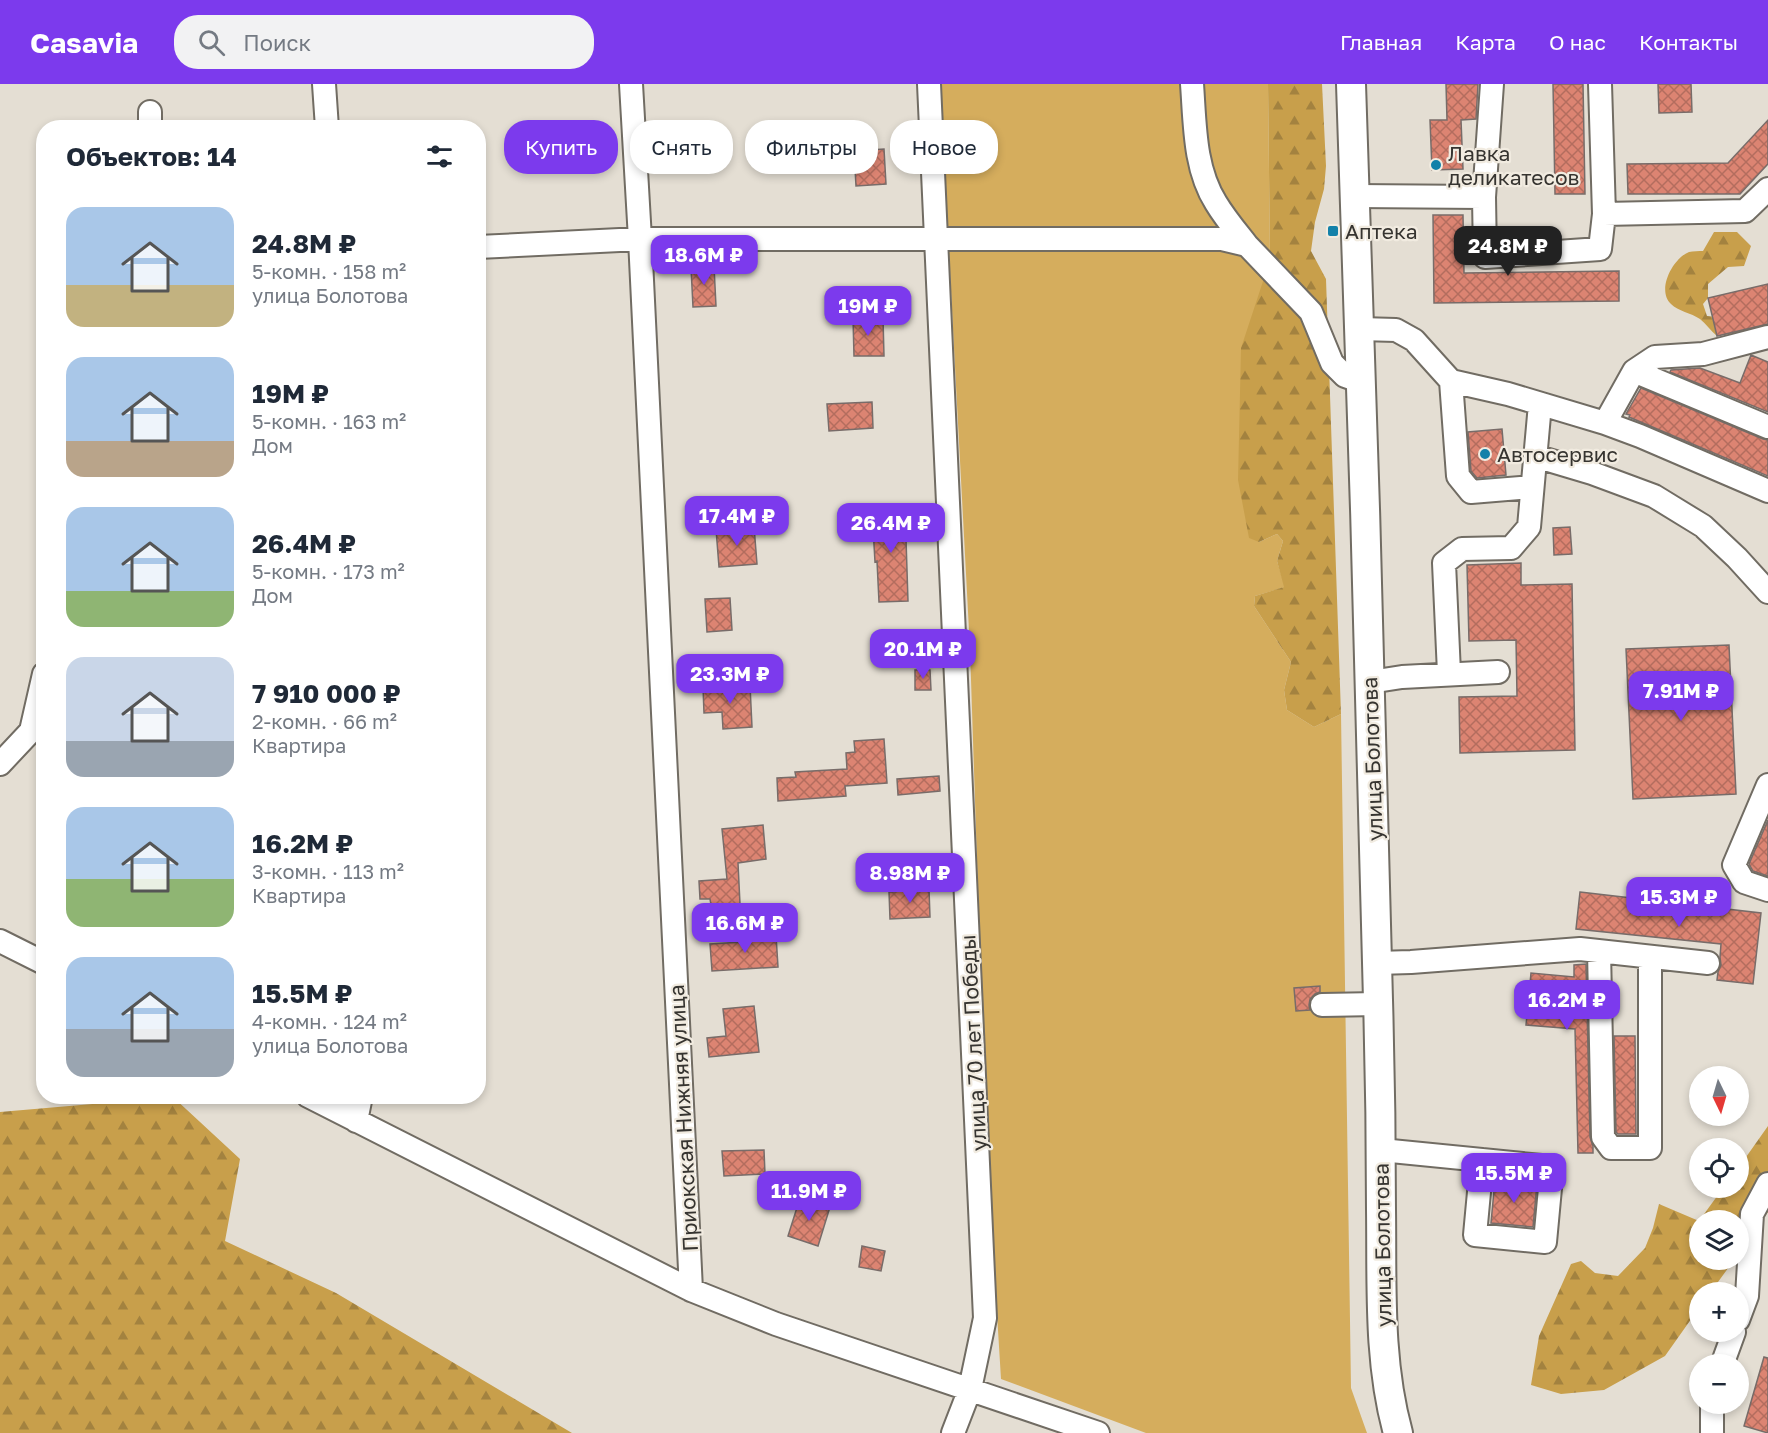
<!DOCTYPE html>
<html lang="ru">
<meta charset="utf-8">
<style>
:root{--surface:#fff;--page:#f2f2f3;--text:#1f2937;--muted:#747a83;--accent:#7c3aed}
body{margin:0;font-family:"Golos Text",sans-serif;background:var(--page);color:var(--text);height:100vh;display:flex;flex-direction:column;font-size:22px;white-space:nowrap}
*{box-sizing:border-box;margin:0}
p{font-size:20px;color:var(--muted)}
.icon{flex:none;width:33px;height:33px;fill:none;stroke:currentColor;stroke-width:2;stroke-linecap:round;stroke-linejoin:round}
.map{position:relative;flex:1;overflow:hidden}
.drawer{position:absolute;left:36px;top:36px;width:450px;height:984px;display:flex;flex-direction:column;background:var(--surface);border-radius:24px;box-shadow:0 3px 9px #0003}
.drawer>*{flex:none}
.guide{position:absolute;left:504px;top:36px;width:570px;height:54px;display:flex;gap:12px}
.needle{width:39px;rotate:175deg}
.buttons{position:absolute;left:1689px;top:982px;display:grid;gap:12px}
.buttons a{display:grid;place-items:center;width:60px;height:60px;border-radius:50%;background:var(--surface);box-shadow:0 3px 9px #0003;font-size:30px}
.price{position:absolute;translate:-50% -51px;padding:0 14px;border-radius:12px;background:var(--accent);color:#fff;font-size:20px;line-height:39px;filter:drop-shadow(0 2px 3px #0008)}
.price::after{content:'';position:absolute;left:50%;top:36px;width:18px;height:14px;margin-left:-9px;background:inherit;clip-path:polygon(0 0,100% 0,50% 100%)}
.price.current{background:#222;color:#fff}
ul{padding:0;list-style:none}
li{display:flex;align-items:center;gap:18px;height:150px;padding:0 30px}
li span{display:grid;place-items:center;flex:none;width:168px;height:120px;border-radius:18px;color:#555}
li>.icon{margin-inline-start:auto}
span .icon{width:72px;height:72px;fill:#fffc;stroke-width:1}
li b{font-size:26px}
h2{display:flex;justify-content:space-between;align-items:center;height:72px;padding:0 30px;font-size:26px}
.chip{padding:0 21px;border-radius:24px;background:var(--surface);box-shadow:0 3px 9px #0003;font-size:21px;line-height:54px}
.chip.current{background:var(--accent);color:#fff}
header{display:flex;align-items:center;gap:36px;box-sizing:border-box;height:84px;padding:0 30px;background:var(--accent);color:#fff}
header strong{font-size:28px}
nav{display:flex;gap:33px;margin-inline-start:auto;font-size:21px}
.search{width:420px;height:54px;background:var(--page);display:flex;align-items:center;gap:15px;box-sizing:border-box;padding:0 21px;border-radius:24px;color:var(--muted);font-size:22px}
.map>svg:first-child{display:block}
.green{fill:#d5ad5d}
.forest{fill:url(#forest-firs)}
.building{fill:url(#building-cross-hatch);stroke:#786c69;stroke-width:1.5}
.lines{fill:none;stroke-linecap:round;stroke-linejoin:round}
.minor-casing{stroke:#716c63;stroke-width:26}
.major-casing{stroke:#716c63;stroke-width:32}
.minor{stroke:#fff;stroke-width:22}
.major{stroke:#fff;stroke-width:28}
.poi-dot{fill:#1381a9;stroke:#f1ebe0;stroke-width:2}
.labels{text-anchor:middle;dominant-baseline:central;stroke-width:4.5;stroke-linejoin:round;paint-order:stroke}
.poi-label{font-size:21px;fill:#363430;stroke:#f1ebe0;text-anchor:start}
.street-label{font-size:21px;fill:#363430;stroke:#f1ebe0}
</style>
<header>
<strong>Casavia</strong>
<div class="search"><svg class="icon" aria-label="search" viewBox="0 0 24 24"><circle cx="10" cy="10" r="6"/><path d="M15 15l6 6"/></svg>Поиск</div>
<nav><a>Главная</a><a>Карта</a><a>О нас</a><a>Контакты</a></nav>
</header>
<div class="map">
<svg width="1768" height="1349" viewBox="0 0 1768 1349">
<defs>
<pattern id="forest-firs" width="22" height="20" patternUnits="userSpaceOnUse" patternTransform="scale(1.5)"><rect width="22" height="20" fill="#c89f4b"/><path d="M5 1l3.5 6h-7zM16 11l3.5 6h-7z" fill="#a3823f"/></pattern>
<pattern id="building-cross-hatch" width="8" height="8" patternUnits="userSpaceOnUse" patternTransform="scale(1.5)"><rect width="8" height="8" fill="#dc8472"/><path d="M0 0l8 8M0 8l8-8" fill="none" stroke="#b36d5e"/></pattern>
</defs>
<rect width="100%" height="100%" fill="#e4ded3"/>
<path class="green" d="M940,0H1268L1270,176L1259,458L1277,450L1283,457L1277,477L1285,503L1255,512L1254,522L1291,578L1284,606L1287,626L1314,643L1341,630L1351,1304L1367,1349H1146L1001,1295L986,1050L970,565Z"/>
<path class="forest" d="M1268,0H1322L1326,82L1324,105L1315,138L1311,167L1326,195L1341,630L1314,643L1287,626L1284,606L1291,578L1254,522L1255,512L1284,503L1277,477L1283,457L1277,450L1259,458L1249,454L1238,396L1241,264L1270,176Z
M1714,148H1737L1751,162L1744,182L1728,183L1708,200V214L1703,220L1707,232L1758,237L1747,247L1717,252C1711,247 1706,240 1700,235C1691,229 1678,227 1671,220C1656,206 1673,174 1689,168C1693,167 1699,167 1703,167Z
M173,1013L240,1075L225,1157L336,1209L572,1349H0V1028Z
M1768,1042V1128L1739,1169L1738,1137H1700V1176H1734L1710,1209H1700L1699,1224L1665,1272L1604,1306L1561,1310L1531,1301L1539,1252L1571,1180L1581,1177L1595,1189L1618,1192L1645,1164L1653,1144L1659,1120L1699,1137L1723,1104H1738L1739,1083Z"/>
<path class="building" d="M1446,0H1478L1476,35L1461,36L1463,85L1432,86L1430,36H1447Z
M1553,0H1583L1585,110H1555Z
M1658,0H1691L1692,28L1659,29Z
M1768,36V80L1740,110H1628L1627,80L1728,79Z
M884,65L886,100L856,102L854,67Z
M1433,131H1463L1464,189L1619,187V217L1434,219Z
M714,182L716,222L693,223L691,183Z
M1768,200V240L1717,252L1708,214Z
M853,234H883L884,272H854Z
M1751,271L1768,278V328L1670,288L1671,286L1700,284L1740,299Z
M1641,304L1763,355L1768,356V392L1629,333L1630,331L1626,330Z
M872,318L873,344L829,347L827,320Z
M1502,345L1506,391L1477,394L1471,387L1468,348Z
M905,424L908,517L879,518L877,477L875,478L872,426Z
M754,442L757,480L719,483L716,445Z
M1570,443L1572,470L1554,471L1553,444Z
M1521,479V501L1572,500L1575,666L1460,669L1459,613L1517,612L1516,556L1469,557L1467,481Z
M730,514L732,546L707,548L705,515Z
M1729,561L1736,710L1633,715L1626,565Z
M915,586H930L931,606H915Z
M750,601L752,643L723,645L722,628L704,629L703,603Z
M884,655L887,699L845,702L846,712L778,717L777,694L796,693L795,688L847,685L846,669L855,668L854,657Z
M939,692L940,707L898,711L897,695Z
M1768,736V792L1753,787L1749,780Z
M763,741L766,775L738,779L740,820L711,821L710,815H700L699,797L727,795L722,745Z
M929,805L930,833L890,835L889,808Z
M1580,808L1761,829L1753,900L1717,896L1718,888L1721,881L1720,873L1721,860L1576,845Z
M776,851L778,883L712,887L710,860L743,858V853Z
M1586,880L1590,1053L1593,1062V1069H1578L1575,945L1526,941L1531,889L1574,893V881Z
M1320,902V908L1315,910L1310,915L1309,921L1310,926L1296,927L1294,904Z
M754,922L759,968L709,973L707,954L726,952L723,925Z
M1614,952H1635L1636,1050H1618L1616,1048Z
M764,1066L765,1090L724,1092L722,1067Z
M1495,1096L1537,1100L1533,1143L1491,1139Z
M800,1114L830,1123L818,1162L788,1152Z
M862,1162L885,1167L881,1187L859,1183Z
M1764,1273L1768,1274V1349L1744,1342Z"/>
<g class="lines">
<g class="minor-casing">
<path id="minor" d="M324,0L327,44
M631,0L640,155L691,1206
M929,0L985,1234L970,1305L953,1349
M1192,0C1195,40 1194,84 1216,119C1225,134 1236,147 1247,161
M1600,0L1604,130
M150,44V28
M1355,112L1484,113L1485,173L1600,165L1604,130L1745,127L1768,105
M1484,113L1492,0
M478,163L640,155H1222L1247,161L1311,228L1332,279L1345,292L1362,298
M1360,245L1396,246L1414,256L1451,297L1508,310L1605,339L1640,352L1768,407
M1634,287L1768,343
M1451,297L1458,392L1471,408L1532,403
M1605,339L1634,287L1655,273L1703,270L1768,253
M1535,372L1592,389L1654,412L1703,442L1737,474L1768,508
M1449,589L1444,479L1462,465L1511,464L1529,443L1540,320
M1370,598L1402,593L1498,588
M0,680L31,647L44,590
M1768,701L1734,781L1744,798L1768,806
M0,857L44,879
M1599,867L1603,1053L1611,1064H1650V873
M1377,879L1411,878L1580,865L1708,879
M1322,921L1378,920
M308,1012L691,1206L776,1240L1098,1349
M356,1037L361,1012
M1381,1066L1552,1083L1545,1158L1475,1151L1482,1076
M1738,1236L1747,1212L1752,1130L1768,1100
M1722,1281L1734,1248
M1712,1349V1320"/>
</g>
<g class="major-casing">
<path id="major" d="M1351,0C1362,305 1371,611 1378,916C1380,986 1381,1056 1381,1126C1382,1201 1378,1277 1398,1349"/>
</g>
<use href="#minor" class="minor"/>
<use href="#major" class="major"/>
</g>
<g class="poi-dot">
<circle cx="1436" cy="81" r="6"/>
<rect x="1327" y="141" width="12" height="12" rx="3"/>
<circle cx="1485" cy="370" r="6"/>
</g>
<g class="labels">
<g class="poi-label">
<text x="1448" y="69">Лавка<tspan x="1448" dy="24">деликатесов</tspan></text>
<text x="1345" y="147">Аптека</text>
<text x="1497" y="370">Автосервис</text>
</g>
<g class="street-label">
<text transform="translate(1372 675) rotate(-92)">улица Болотова</text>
<text transform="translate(973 959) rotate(-93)">улица 70 лет Победы</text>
<text transform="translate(683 1034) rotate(-93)">Приокская Нижняя улица</text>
<text transform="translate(1382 1161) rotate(-91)">улица Болотова</text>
</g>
</g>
</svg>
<div class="buttons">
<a><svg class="needle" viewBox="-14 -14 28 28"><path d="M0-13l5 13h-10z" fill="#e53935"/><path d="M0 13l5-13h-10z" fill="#747a83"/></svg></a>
<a><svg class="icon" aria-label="locate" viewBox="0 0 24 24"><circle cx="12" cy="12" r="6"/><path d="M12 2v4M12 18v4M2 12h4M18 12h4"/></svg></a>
<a><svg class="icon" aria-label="layers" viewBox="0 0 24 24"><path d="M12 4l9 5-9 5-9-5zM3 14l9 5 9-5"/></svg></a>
<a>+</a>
<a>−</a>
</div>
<b class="price current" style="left:1508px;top:193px">24.8M ₽</b>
<b class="price" style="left:704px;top:202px">18.6M ₽</b>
<b class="price" style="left:868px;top:253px">19M ₽</b>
<b class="price" style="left:737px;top:463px">17.4M ₽</b>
<b class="price" style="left:891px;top:470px">26.4M ₽</b>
<b class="price" style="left:923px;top:596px">20.1M ₽</b>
<b class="price" style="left:730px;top:621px">23.3M ₽</b>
<b class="price" style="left:1681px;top:638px">7.91M ₽</b>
<b class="price" style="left:910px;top:820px">8.98M ₽</b>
<b class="price" style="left:1679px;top:844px">15.3M ₽</b>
<b class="price" style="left:745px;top:870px">16.6M ₽</b>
<b class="price" style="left:1567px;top:947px">16.2M ₽</b>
<b class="price" style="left:1514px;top:1120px">15.5M ₽</b>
<b class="price" style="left:809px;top:1138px">11.9M ₽</b>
<div class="guide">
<a class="chip current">Купить</a>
<a class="chip">Снять</a>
<a class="chip">Фильтры</a>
<a class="chip">Новое</a>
</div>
<section class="drawer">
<h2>Объектов: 14<svg class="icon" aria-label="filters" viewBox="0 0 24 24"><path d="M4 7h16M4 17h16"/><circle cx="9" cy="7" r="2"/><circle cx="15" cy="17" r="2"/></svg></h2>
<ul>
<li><span style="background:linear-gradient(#a9c7e8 65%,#c2b280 0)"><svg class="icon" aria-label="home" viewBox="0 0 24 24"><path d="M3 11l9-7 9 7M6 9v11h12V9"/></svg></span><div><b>24.8M ₽</b><p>5-комн. · 158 m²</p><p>улица Болотова</p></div></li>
<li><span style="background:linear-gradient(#a9c7e8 70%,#b9a48a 0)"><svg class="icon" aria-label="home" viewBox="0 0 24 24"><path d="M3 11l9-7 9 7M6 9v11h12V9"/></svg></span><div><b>19M ₽</b><p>5-комн. · 163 m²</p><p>Дом</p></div></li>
<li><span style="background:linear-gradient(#a9c7e8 70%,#8fb573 0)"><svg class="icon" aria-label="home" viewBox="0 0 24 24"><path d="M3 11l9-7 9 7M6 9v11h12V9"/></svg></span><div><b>26.4M ₽</b><p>5-комн. · 173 m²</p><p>Дом</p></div></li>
<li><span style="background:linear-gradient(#c9d6e8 70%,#9aa5b1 0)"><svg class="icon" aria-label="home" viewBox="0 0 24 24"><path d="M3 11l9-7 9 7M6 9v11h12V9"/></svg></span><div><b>7 910 000 ₽</b><p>2-комн. · 66 m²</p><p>Квартира</p></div></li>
<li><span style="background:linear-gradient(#a9c7e8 60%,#8fb573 0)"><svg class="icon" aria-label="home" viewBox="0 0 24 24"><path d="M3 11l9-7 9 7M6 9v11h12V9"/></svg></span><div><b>16.2M ₽</b><p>3-комн. · 113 m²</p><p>Квартира</p></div></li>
<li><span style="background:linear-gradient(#a9c7e8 60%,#9aa5b1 0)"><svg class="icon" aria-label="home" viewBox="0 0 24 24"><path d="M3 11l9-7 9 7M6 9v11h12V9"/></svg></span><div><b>15.5M ₽</b><p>4-комн. · 124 m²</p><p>улица Болотова</p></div></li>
</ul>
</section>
</div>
